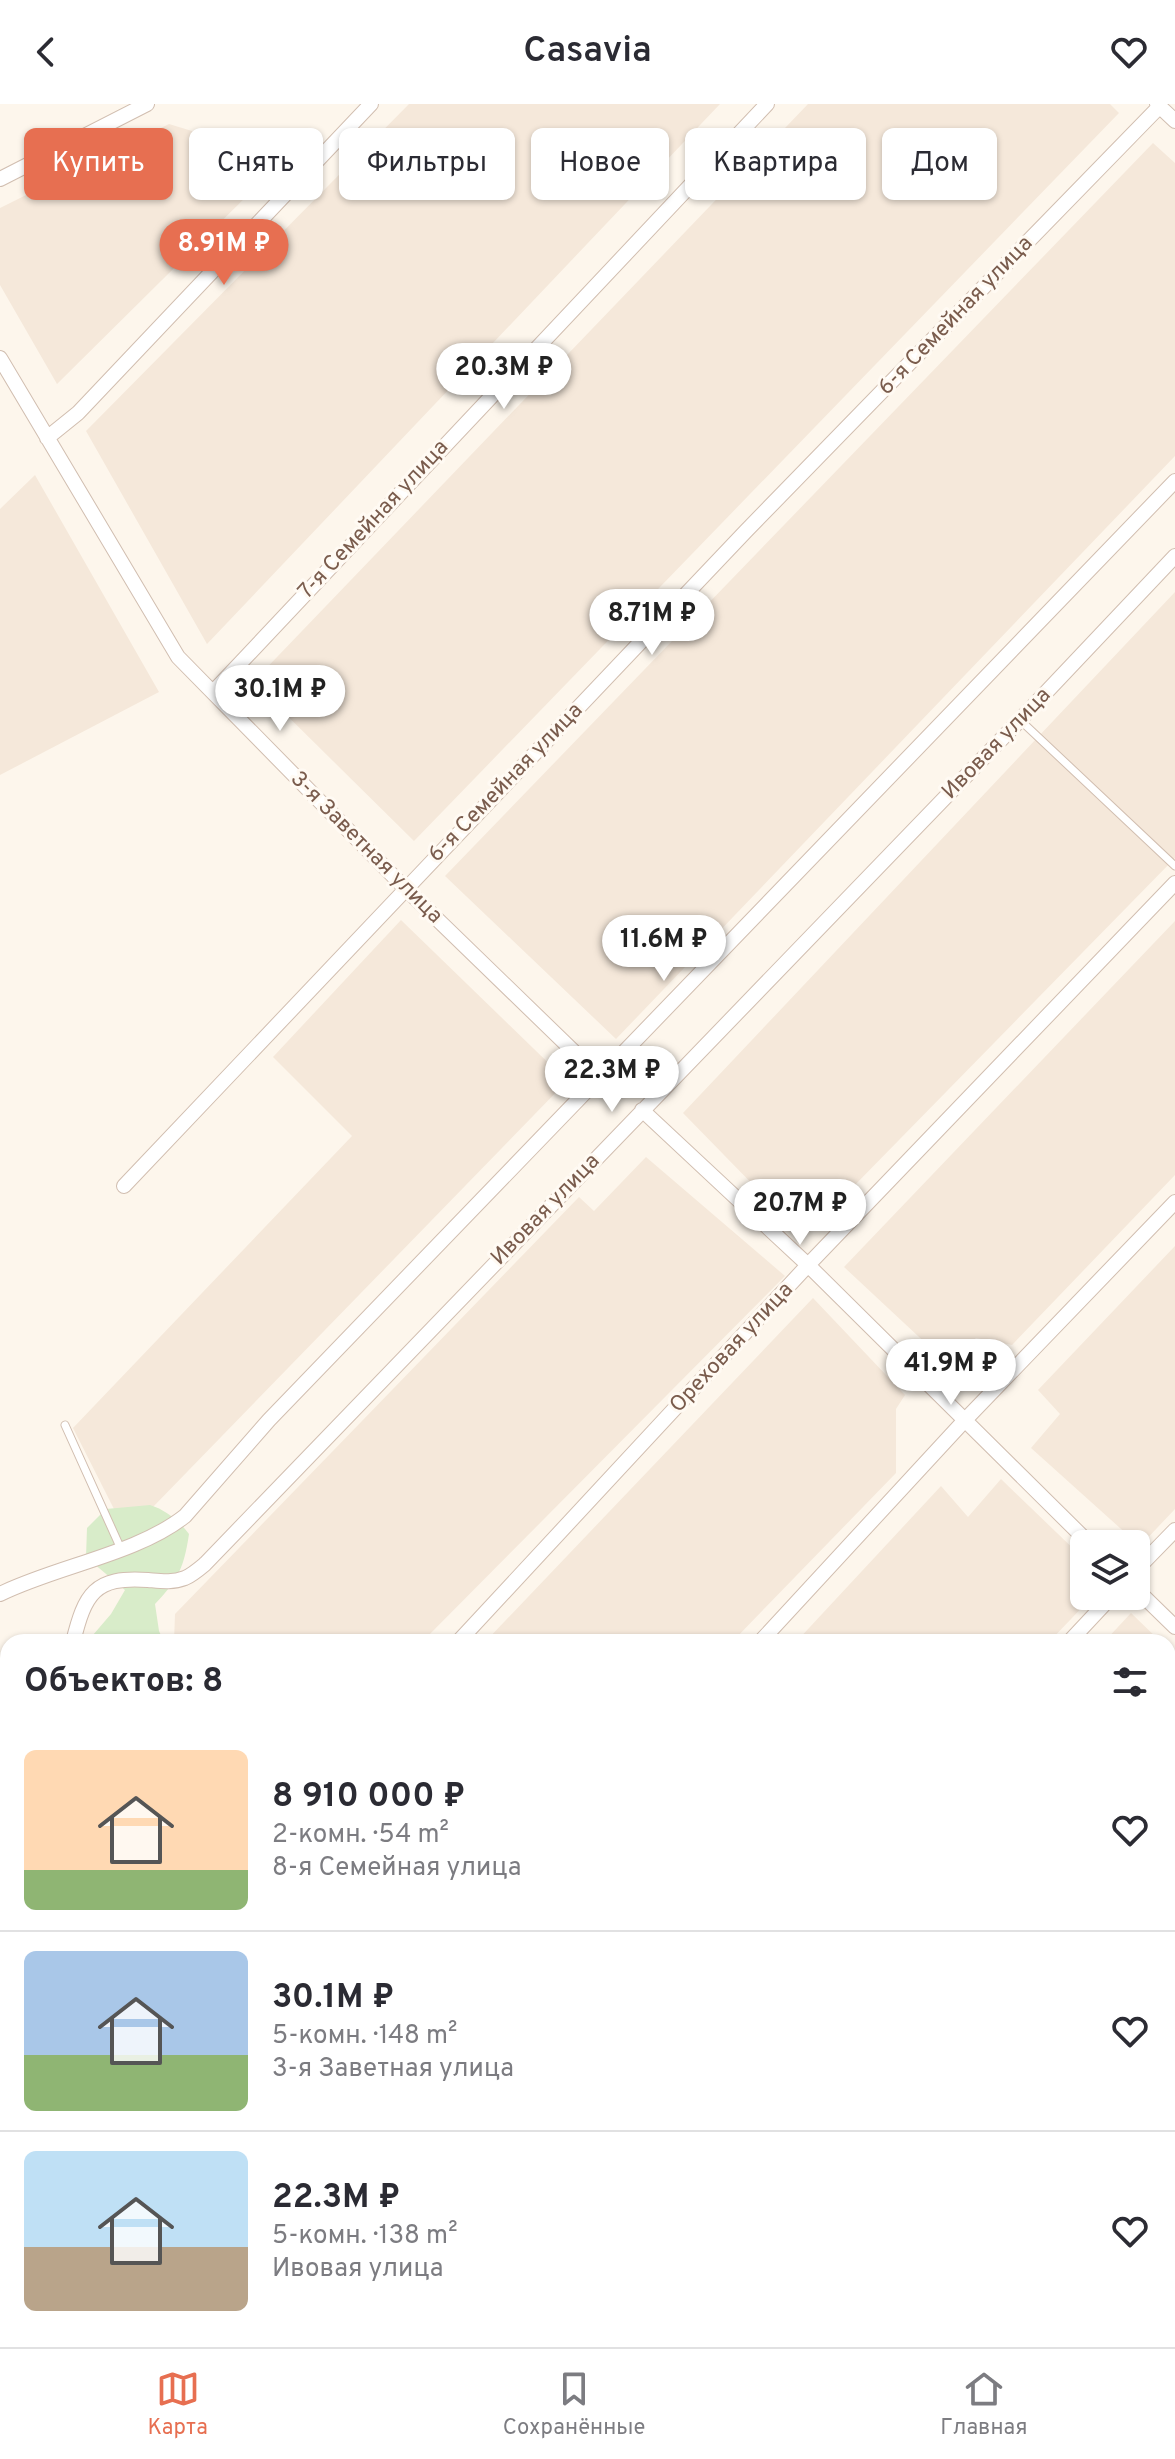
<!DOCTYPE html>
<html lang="ru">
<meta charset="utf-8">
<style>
:root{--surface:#fff;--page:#f2f2f3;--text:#2b2b33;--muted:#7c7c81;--line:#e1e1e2;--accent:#e76f51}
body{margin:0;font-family:Overpass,sans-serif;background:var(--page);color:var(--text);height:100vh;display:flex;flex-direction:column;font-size:30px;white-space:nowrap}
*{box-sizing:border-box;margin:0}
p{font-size:26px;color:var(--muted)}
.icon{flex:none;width:44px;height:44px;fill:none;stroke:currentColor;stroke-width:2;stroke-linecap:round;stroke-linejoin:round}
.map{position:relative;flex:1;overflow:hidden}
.drawer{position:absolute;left:0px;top:1530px;width:1176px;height:714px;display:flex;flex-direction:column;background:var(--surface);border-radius:24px 24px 0 0;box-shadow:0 2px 6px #0004}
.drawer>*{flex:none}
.guide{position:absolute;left:24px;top:24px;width:1128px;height:72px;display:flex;gap:16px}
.fabs{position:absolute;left:1070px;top:1426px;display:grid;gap:16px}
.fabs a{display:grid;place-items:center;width:80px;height:80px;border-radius:12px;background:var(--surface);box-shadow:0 2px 6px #0004;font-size:40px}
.price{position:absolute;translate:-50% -68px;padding:0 18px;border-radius:28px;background:#fff;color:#222;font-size:26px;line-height:52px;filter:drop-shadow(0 2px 4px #0008)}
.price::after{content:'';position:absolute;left:50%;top:48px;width:24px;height:18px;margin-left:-12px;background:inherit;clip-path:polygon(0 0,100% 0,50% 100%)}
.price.active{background:var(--accent);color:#fff}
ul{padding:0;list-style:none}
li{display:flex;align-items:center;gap:24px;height:200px;padding:0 24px}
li+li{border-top:2px solid var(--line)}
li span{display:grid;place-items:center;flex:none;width:224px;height:160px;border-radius:12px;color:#555}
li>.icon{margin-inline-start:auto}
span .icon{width:96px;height:96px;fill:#fffc;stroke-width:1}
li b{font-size:34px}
h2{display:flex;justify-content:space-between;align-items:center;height:96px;padding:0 24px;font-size:34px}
.chip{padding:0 28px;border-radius:12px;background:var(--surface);box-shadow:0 2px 6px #0004;font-size:28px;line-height:72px}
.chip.active{background:var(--accent);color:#fff}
header{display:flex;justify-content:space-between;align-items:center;height:104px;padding:0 24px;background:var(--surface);font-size:36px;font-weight:600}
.tabs{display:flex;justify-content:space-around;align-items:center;height:112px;border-top:2px solid var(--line);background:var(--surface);font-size:22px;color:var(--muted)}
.tabs a{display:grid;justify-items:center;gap:4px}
.tabs .active{color:var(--accent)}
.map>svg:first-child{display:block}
.residential{fill:#f5e8da}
.green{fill:#d8ecc9}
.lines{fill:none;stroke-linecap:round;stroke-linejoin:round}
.service-casing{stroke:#d1beb0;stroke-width:9}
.minor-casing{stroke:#d1beb0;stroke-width:16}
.service{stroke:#fff;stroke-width:7}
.minor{stroke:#fff;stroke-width:14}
.labels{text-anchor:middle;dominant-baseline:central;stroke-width:6;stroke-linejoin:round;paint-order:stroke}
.street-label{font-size:22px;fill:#7a5c4d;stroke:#fffaf3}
</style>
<header><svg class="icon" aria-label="back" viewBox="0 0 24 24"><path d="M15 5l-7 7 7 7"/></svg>Casavia<svg class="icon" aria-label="heart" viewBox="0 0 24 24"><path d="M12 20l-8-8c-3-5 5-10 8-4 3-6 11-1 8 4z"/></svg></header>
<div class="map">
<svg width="1175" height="2243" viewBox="0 0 1175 2243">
<rect width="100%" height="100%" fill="#fdf6ec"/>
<path class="residential" d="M409,0H720L207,540L86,327Z
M808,0H1110L1119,9L414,737L253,578Z
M169,20L238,41L267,72L57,280L0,181V104Z
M1153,39L1175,59V352L616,935L445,772Z
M35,371L159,588L0,671V405Z
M1175,488V754L804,1133L683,1009Z
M401,816L567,977L153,1403L114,1405L73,1324L352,1032L273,953Z
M1175,817V1071L1012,1241L976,1234L948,1260L844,1163Z
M646,1053L785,1172L422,1538H174L175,1510L579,1093L594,1107Z
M1175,1142V1405L1140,1442L1031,1344L1060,1310L1038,1286Z
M813,1194L905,1291L896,1305V1369L732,1538H485Z
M1001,1375L1084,1455V1492H1093L1049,1538H796L941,1382L968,1413Z
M1131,1509L1161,1538H1104Z
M1168,1544L1175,1551V1730L1168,1737Z
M1175,1895V2243H837L844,2236H1168V1902Z
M391,2236H692L685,2243H394Z"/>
<path class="green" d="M150,1401C166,1406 179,1417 189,1430C184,1463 179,1475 155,1500L159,1527L164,1538H87L111,1510L125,1486L86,1453L87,1424L106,1405Z
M0,1564L8,1569V1728L0,1709Z"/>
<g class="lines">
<g class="service-casing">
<path id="service" d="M1020,616L1175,762
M65,1321L121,1445
M1168,1832L1175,1824
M771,2243L778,2236"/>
</g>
<g class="minor-casing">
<path id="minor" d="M1157,0L1175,17
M0,75L147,0
M0,254L178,553L405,784L600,973
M47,334L78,309L371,0
M213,588L767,0
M642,1006L808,1161L1090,1440
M124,1082L746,427L1159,3
M1136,1466L1175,1426
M1136,1485L1175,1523
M0,1490C57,1462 137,1450 185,1412L269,1316L1175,377
M73,1538C85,1490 94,1472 148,1476C160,1477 172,1479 185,1474C192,1471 199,1465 205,1460L1020,616L1175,452
M458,1538L808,1161L1175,779
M760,1538L965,1316L1175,1098
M1069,1538L1112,1492
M1168,1769L1175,1761
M356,2236L360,2243
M708,2243L715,2236"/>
</g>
<use href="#service" class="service"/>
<use href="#minor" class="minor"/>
</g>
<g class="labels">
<g class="street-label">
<text transform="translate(956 212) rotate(-46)">6-я Семейная улица</text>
<text transform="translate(374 416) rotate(-47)">7-я Семейная улица</text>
<text transform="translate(997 640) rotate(-46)">Ивовая улица</text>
<text transform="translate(506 679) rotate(-46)">6-я Семейная улица</text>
<text transform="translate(366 744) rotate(45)">3-я Заветная улица</text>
<text transform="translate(546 1106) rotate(-46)">Ивовая улица</text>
<text transform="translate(732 1244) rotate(-47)">Ореховая улица</text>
</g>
</g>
</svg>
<div class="fabs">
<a><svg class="icon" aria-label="layers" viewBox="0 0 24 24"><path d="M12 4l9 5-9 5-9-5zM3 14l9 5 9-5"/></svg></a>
</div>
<b class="price active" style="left:224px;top:183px">8.91M ₽</b>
<b class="price" style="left:504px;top:307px">20.3M ₽</b>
<b class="price" style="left:652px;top:553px">8.71M ₽</b>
<b class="price" style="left:280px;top:629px">30.1M ₽</b>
<b class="price" style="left:664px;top:879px">11.6M ₽</b>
<b class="price" style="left:612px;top:1010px">22.3M ₽</b>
<b class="price" style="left:800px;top:1143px">20.7M ₽</b>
<b class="price" style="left:951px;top:1303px">41.9M ₽</b>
<div class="guide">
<a class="chip active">Купить</a>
<a class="chip">Снять</a>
<a class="chip">Фильтры</a>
<a class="chip">Новое</a>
<a class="chip">Квартира</a>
<a class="chip">Дом</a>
</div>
<section class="drawer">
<h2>Объектов: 8<svg class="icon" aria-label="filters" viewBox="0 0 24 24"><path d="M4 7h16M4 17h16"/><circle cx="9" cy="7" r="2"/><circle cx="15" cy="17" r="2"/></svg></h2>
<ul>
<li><span style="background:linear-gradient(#ffd9b3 75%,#8fb573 0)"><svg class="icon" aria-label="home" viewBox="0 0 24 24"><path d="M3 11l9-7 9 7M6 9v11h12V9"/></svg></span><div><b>8 910 000 ₽</b><p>2-комн. · 54 m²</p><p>8-я Семейная улица</p></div><svg class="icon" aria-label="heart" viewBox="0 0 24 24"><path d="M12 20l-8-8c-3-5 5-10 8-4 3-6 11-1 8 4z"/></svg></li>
<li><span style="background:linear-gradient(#a9c7e8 65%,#8fb573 0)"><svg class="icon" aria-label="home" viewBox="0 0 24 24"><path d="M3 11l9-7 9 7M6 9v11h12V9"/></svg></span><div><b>30.1M ₽</b><p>5-комн. · 148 m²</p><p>3-я Заветная улица</p></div><svg class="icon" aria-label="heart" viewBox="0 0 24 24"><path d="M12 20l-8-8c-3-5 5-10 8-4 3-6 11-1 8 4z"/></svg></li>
<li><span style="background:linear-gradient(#bfe0f5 60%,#b9a48a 0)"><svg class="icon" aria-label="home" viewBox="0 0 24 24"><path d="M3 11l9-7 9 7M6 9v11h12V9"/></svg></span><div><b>22.3M ₽</b><p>5-комн. · 138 m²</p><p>Ивовая улица</p></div><svg class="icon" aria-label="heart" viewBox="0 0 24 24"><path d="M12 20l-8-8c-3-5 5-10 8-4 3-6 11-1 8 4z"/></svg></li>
</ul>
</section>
</div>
<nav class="tabs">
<a class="active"><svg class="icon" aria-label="map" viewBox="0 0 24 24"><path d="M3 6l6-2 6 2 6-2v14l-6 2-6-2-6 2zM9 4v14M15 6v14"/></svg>Карта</a>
<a><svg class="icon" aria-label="saved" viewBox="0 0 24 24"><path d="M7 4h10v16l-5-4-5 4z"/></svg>Сохранённые</a>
<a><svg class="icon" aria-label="home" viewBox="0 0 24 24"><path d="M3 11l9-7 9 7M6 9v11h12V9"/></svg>Главная</a>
</nav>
